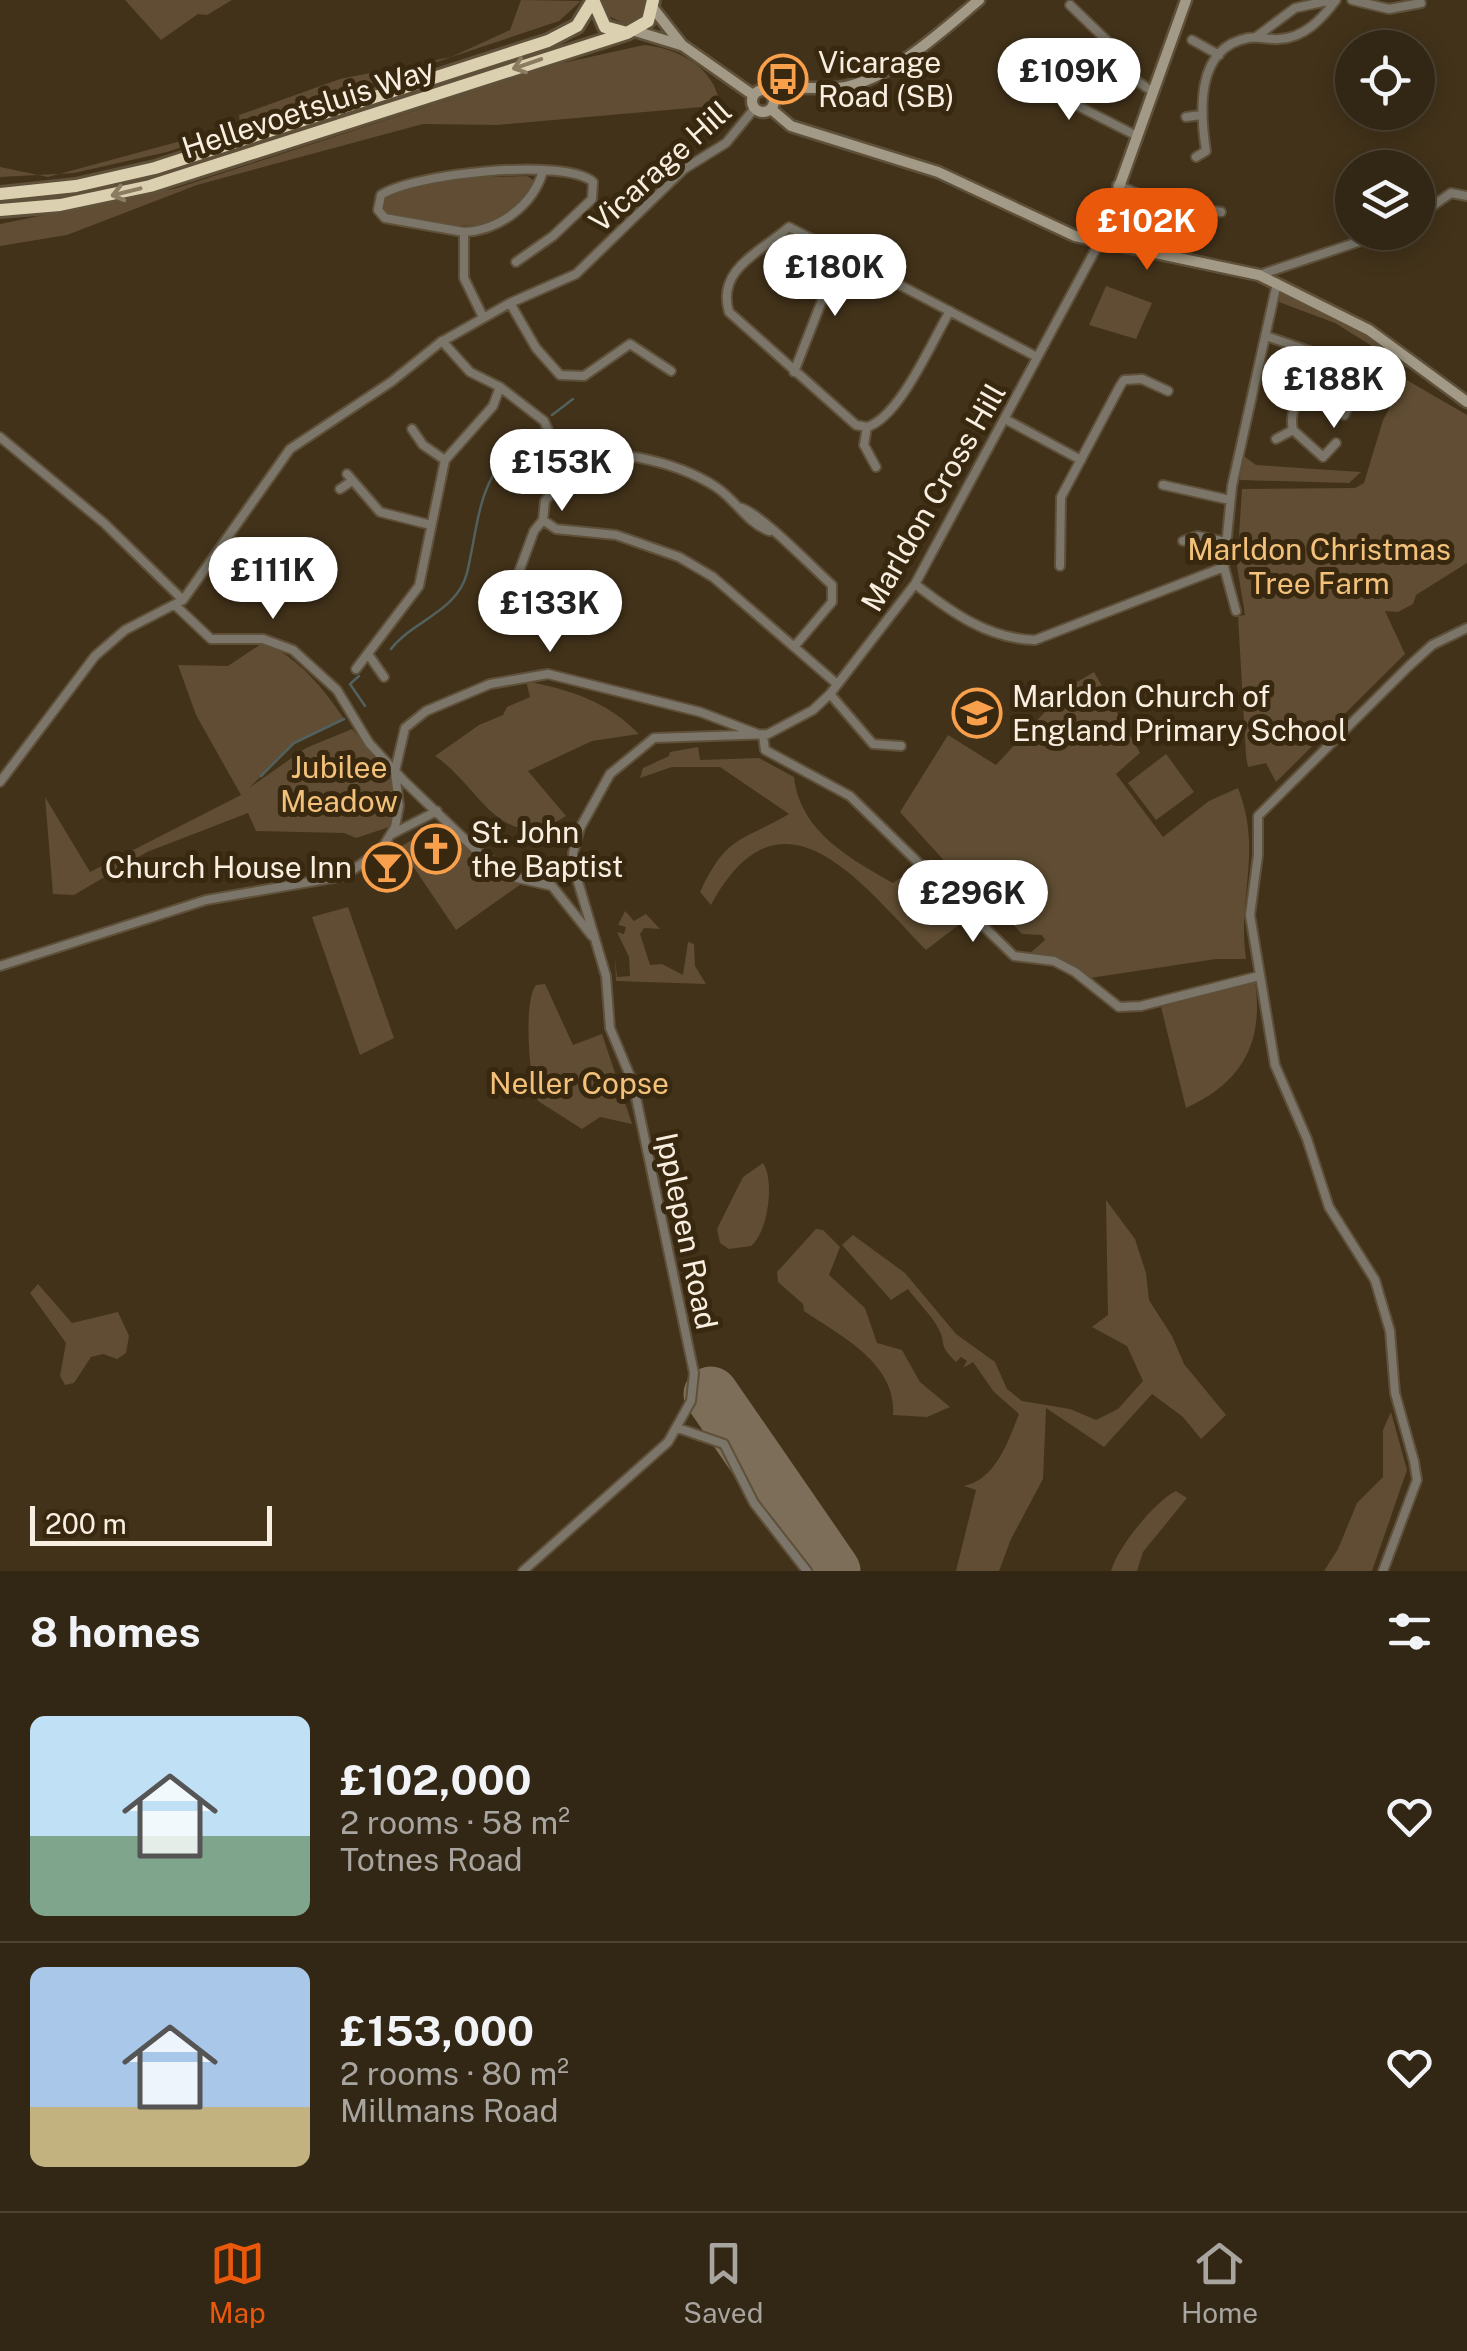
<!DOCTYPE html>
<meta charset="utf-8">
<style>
:root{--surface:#322614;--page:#3a2e1d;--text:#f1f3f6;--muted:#a8a5a0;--line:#4d4334;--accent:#ea580c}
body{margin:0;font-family:"Public Sans",sans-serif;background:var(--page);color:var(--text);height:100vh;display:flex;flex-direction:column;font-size:38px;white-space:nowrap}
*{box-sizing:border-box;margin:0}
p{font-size:32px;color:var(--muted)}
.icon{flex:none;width:55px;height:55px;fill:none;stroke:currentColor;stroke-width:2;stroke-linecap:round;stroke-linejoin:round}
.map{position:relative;height:1571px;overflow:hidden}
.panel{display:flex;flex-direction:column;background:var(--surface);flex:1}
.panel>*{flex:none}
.buttons{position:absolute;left:1335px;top:30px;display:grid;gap:20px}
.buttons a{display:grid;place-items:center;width:100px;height:100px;border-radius:50%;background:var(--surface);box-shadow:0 5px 25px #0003,0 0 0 2px var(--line);font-size:50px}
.scale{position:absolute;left:30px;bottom:25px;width:242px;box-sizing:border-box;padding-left:10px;border:5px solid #f9efe0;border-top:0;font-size:28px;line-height:35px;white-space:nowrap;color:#f9efe0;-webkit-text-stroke:8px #382810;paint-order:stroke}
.price{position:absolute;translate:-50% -85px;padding:0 22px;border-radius:35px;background:#fff;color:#222;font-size:32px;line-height:65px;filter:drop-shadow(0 2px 5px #0008)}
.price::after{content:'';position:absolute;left:50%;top:60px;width:30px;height:22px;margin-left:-15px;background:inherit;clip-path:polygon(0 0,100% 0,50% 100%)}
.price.active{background:var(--accent);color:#fff}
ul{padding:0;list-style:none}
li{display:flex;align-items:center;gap:30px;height:250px;padding:0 30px}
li+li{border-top:2px solid var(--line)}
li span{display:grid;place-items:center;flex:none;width:280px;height:200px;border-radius:15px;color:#555}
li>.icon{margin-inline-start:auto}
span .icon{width:120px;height:120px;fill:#fffc;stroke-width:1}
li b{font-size:42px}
h2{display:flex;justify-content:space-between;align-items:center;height:120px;padding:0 30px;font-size:42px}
.tab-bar{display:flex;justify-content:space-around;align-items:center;height:140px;border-top:2px solid var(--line);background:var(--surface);font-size:28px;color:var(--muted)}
.tab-bar a{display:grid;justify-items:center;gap:5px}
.tab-bar .active{color:var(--accent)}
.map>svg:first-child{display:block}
.green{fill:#604d33}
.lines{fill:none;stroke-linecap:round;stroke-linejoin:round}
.stream{stroke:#52605e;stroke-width:2.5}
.runway{stroke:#7c6e58;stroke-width:55}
.street-casing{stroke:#5f503a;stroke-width:12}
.secondary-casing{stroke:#5f503a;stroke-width:15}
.highway-casing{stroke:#5f503a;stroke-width:18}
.street{stroke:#7b7669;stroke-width:8}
.secondary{stroke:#a29a86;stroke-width:10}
.highway{stroke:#dbd0b0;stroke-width:12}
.oneway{stroke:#8a7c60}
.labels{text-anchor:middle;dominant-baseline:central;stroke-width:10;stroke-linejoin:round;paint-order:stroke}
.poi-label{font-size:30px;fill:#f9efe0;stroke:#382810;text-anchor:start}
.street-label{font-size:30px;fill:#f9efe0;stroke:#382810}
.park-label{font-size:30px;fill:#f3c17a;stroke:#382810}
</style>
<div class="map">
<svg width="1467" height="1571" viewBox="0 0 1467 1571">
<rect width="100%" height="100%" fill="#42321a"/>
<path class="green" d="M125,0H232L207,15L198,14L161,40Z
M521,0L581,1L559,21L167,152L74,173L0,177V167L48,177L240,125L239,115L340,79L451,57L510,30Z
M602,0H651L643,18L625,24L607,15Z
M644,45C675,48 709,64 718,96L713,106L497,125L423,124L197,185L67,235L0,246V224L177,188L558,64Z
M527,176L535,181C516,244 437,224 390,217L380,206C394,174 495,178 527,176Z
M1106,286L1152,303L1136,339L1089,325Z
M1281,289L1357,327L1406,362L1407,368L1335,323L1279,302Z
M1405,379L1467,415V563L1416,595L1413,604L1398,612L1385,611L1405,654L1276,782L1266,763L1248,767L1246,756L1238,616L1245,615L1237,566L1242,489L1355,488L1364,483L1383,420Z
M1241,454L1256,465L1361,472L1349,483L1240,480Z
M264,642C299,659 323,687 344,719L294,743L249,788L306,748L352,729C377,757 405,785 392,826L356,838L344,833L256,831L248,813L147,852L74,895L53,894L45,797L90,872L241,795L196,715L178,665L228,666Z
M1094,672L1140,753L1116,774L1163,837L1209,801L1238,788C1263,852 1237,895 1246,959H1216L1090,978L1050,955L1029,954L1045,940L1042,935L1022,934L965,873L957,875L900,812L948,735L996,765L1067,688Z
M526,681C569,690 606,700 639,734L592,741L528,771L566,816C501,858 481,787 435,756L479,725L503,715L507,707L530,697Z
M698,747L700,760L759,758L794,777C800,831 849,858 893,883L917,866L960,924L926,950C861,883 781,775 711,905L700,892C727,835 739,843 789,814L720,767H672L640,778L643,768L669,756L670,752Z
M1166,754L1194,792L1156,820L1128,783Z
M445,820L482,858L521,884L456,930L400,847Z
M348,907L394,1038L360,1055L312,917Z
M625,911L634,921L646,914L660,929L644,928L640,934L650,965L662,964L683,975L688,942L694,944L695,966L706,984L616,981L615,958L617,977L630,976L629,957L617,932L624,934L626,927L618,925Z
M1255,981C1264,1042 1243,1082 1186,1108L1161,1007Z
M545,984L573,1045L602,1034L632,1124L600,1117L582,1129L538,1101C529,1081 523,1001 536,985Z
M763,1163C775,1180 768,1233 751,1246L729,1249L720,1243L717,1229L743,1177Z
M1106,1200L1135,1239L1146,1273L1149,1300L1172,1336L1184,1364L1226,1415L1201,1439L1183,1417L1152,1394L1104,1447L1046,1408L1043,1479L1011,1539L999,1571H956L976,1490L964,1486C996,1479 1008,1442 1019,1414L994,1392L973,1362L963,1368L967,1361L961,1357L956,1362C937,1344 947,1344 938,1328C931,1314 917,1302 908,1289L891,1300L842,1245L853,1235L905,1273L956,1334L995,1362L1007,1389L1022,1401L1070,1409L1096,1420L1118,1409L1143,1381L1127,1346L1092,1327L1108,1315Z
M816,1229L823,1230L840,1247L829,1275L865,1308L877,1343L902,1350L920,1382L950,1407L927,1417L893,1415C897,1363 839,1335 804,1311L803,1304L778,1282L777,1272Z
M38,1284L72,1323L118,1312L129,1336L126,1353L117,1359L103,1354L91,1357L74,1383L65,1385L60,1376L66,1343L30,1293Z
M1391,1412L1407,1470L1372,1571H1324L1338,1549L1357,1503L1383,1477V1430Z
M1176,1491L1187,1498L1143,1552L1137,1571H1111C1117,1548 1155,1501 1176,1491Z"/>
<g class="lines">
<path class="stream" d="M552,415L573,399
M391,649C412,621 457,612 467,573C481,513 476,475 534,430
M359,676L350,684L365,706
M261,776L294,743L344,719"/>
<path class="runway" d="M711,1394L833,1571"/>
<g class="street-casing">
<path id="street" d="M1352,0L1389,9L1421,3
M1070,5L1124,57L1137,81L1153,92
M1256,37L1295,8L1332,0
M1192,40L1219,55
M1032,67L1078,106L1135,135
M1186,117L1201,115
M1196,157L1206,151C1200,112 1195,48 1248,38C1258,36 1268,40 1279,39C1304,38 1322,19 1336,0
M1117,185L1159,202L1221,212
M1418,216L1451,193L1467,196
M464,232C500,230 533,205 543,171
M1259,275L1388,232
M510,303L536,348L560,375L584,376L630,344L671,371
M483,317L464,278V232L385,218L378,210L381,195C412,174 564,157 593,182L592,199L553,236L516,262
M1266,336L1318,354C1316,384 1286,400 1293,430L1323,457L1336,443
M441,342L510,303L576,274L684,169L726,143L754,109
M1318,354L1327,353L1362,369L1356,382
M794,372L841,252
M1308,386L1344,415L1351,401
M500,387L544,421L558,453L556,488L545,501L543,520L534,531L517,577L524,618
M1005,419L1081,460
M867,427L856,425L729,312C716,269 761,252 789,227L1037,357
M412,429L423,445L445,460
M0,437L104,523L183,600
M1276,439L1293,430
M558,453C611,450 671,458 716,487C737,501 746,522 769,531
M876,467L864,445L867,427C900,417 932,341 950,311
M347,474L380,512L431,525
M1163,485L1230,500
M340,489L352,481
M742,508C763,516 811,566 832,585V602L794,647
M543,520L556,529L616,535L679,557L713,577L837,684
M1183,541L1198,536L1226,542
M1060,566L1061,497L1120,386L1124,380L1142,379L1168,391
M915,584C951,612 988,639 1035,640L1224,567
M175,605L211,639H263L293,650L337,690L369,743L404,781L478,852L517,878L552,886L592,936
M1236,611L1224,567L1232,486L1277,283
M368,654L384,677
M356,669L419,586L445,460L493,406L500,387L470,372L442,341
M830,694L873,744L901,746
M763,735L765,750L850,796L1014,956L1054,961L1075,972L1119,1007L1141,1006L1259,976
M0,782L95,656L125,630L183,600L290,449L391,382L442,341
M392,834L437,811
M0,966L206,900L344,876L381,850L395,827L399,806L395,771L405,728L426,711L490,684L548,674L700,712L758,734
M678,1428L724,1444L754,1503L807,1571
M523,1571L668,1442L691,1401L694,1373L633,1083L610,1028L606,976L576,875L573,853L580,828L610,774L654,738L768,734L813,710L830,694L915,584L1099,243
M1383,1571L1417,1480L1414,1461L1395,1393L1390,1331L1375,1280L1329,1207L1307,1139L1275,1065L1250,915L1258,855V816L1409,666L1432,645L1467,628"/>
</g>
<g class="secondary-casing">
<path id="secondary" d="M653,8L682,45L753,95
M635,31L681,45
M752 101a11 11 0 1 1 22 0a11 11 0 1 1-22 0Z
M772,94C797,81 823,93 849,86C896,74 942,31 979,0
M771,109L791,126L938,172L1075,236L1259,275L1369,330L1467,402
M1099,243L1186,0"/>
</g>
<g class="highway-casing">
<path id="highway" d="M594,2L605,27L627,33L648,21L653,0
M0,194L76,186L155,168L548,41L577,26L593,0
M0,210L60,205L150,186L627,33"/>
</g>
<use href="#street" class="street"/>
<use href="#secondary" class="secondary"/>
<use href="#highway" class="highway"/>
</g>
<defs><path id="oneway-shaft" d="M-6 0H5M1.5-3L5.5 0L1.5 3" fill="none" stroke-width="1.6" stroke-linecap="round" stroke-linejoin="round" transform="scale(2.5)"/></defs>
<g class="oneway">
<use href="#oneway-shaft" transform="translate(527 64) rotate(161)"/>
<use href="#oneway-shaft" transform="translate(126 192) rotate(166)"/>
</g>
<defs>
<g id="bus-ring" transform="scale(2.5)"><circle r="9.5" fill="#382810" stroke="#f8a04b" stroke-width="1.5"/><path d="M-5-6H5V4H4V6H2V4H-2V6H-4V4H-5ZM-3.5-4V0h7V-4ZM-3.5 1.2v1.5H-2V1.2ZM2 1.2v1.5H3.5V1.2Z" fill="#f8a04b"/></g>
<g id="school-ring" transform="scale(2.5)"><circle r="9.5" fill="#382810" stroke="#f8a04b" stroke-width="1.5"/><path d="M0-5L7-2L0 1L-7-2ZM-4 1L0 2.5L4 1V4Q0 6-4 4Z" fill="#f8a04b"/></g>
<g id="church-ring" transform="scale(2.5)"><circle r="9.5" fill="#382810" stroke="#f8a04b" stroke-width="1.5"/><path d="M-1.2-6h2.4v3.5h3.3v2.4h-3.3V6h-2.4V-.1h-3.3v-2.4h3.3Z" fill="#f8a04b"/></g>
<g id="bar-ring" transform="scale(2.5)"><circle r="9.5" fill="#382810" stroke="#f8a04b" stroke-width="1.5"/><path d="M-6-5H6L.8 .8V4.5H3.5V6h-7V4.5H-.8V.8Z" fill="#f8a04b"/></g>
</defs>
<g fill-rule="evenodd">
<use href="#bus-ring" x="783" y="79"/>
<use href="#school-ring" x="977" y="713"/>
<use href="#church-ring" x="436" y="849"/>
<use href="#bar-ring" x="387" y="867"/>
</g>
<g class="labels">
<g class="poi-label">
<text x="818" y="62">Vicarage<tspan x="818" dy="34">Road (SB)</tspan></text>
<text x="1012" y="696">Marldon Church of<tspan x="1012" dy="34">England Primary School</tspan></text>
<text x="471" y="832">St. John<tspan x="471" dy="34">the Baptist</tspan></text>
<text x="352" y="867" text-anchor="end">Church House Inn</text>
</g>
<g class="street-label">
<text transform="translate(308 108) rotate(-18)">Hellevoetsluis Way</text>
<text transform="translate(660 166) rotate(-42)">Vicarage Hill</text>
<text transform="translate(933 497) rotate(-60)">Marldon Cross Hill</text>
<text transform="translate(687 1231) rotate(78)">Ipplepen Road</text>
</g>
<g class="park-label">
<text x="1319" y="549">Marldon Christmas<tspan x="1319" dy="34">Tree Farm</tspan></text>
<text x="339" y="767">Jubilee<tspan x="339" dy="34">Meadow</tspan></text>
<text x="579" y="1083">Neller Copse</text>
</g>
</g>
</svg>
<div class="buttons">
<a><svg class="icon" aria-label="locate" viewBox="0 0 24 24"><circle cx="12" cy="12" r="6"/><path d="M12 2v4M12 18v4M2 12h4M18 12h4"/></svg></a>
<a><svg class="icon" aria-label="layers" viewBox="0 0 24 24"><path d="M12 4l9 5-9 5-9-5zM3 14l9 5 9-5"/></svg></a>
</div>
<div class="scale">200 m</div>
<b class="price" style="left:1069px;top:123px">£109K</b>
<b class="price active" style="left:1147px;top:273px">£102K</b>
<b class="price" style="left:835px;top:319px">£180K</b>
<b class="price" style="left:1334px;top:431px">£188K</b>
<b class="price" style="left:562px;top:514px">£153K</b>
<b class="price" style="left:273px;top:622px">£111K</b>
<b class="price" style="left:550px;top:655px">£133K</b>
<b class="price" style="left:973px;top:945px">£296K</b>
</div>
<section class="panel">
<h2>8 homes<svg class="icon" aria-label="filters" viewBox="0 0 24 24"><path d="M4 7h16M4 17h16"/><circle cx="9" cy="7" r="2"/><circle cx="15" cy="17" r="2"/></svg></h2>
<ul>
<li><span style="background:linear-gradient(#bfe0f5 60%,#7fa58c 0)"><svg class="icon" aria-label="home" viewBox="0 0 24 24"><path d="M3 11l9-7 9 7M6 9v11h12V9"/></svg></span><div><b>£102,000</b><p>2 rooms · 58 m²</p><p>Totnes Road</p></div><svg class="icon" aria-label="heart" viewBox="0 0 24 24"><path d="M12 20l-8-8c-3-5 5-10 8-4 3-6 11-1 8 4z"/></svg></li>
<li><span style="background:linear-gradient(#a9c7e8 70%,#c2b280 0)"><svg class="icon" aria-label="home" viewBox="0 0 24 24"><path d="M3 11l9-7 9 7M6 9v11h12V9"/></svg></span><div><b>£153,000</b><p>2 rooms · 80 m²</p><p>Millmans Road</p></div><svg class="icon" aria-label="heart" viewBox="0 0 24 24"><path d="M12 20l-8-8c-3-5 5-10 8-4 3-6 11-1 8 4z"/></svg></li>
</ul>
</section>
<nav class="tab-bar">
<a class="active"><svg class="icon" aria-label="map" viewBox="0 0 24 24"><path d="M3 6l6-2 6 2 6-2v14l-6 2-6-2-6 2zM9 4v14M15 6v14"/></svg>Map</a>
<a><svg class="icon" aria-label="saved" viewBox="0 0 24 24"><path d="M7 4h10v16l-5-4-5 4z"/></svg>Saved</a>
<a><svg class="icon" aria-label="home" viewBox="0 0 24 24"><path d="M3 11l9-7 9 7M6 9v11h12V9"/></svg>Home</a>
</nav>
